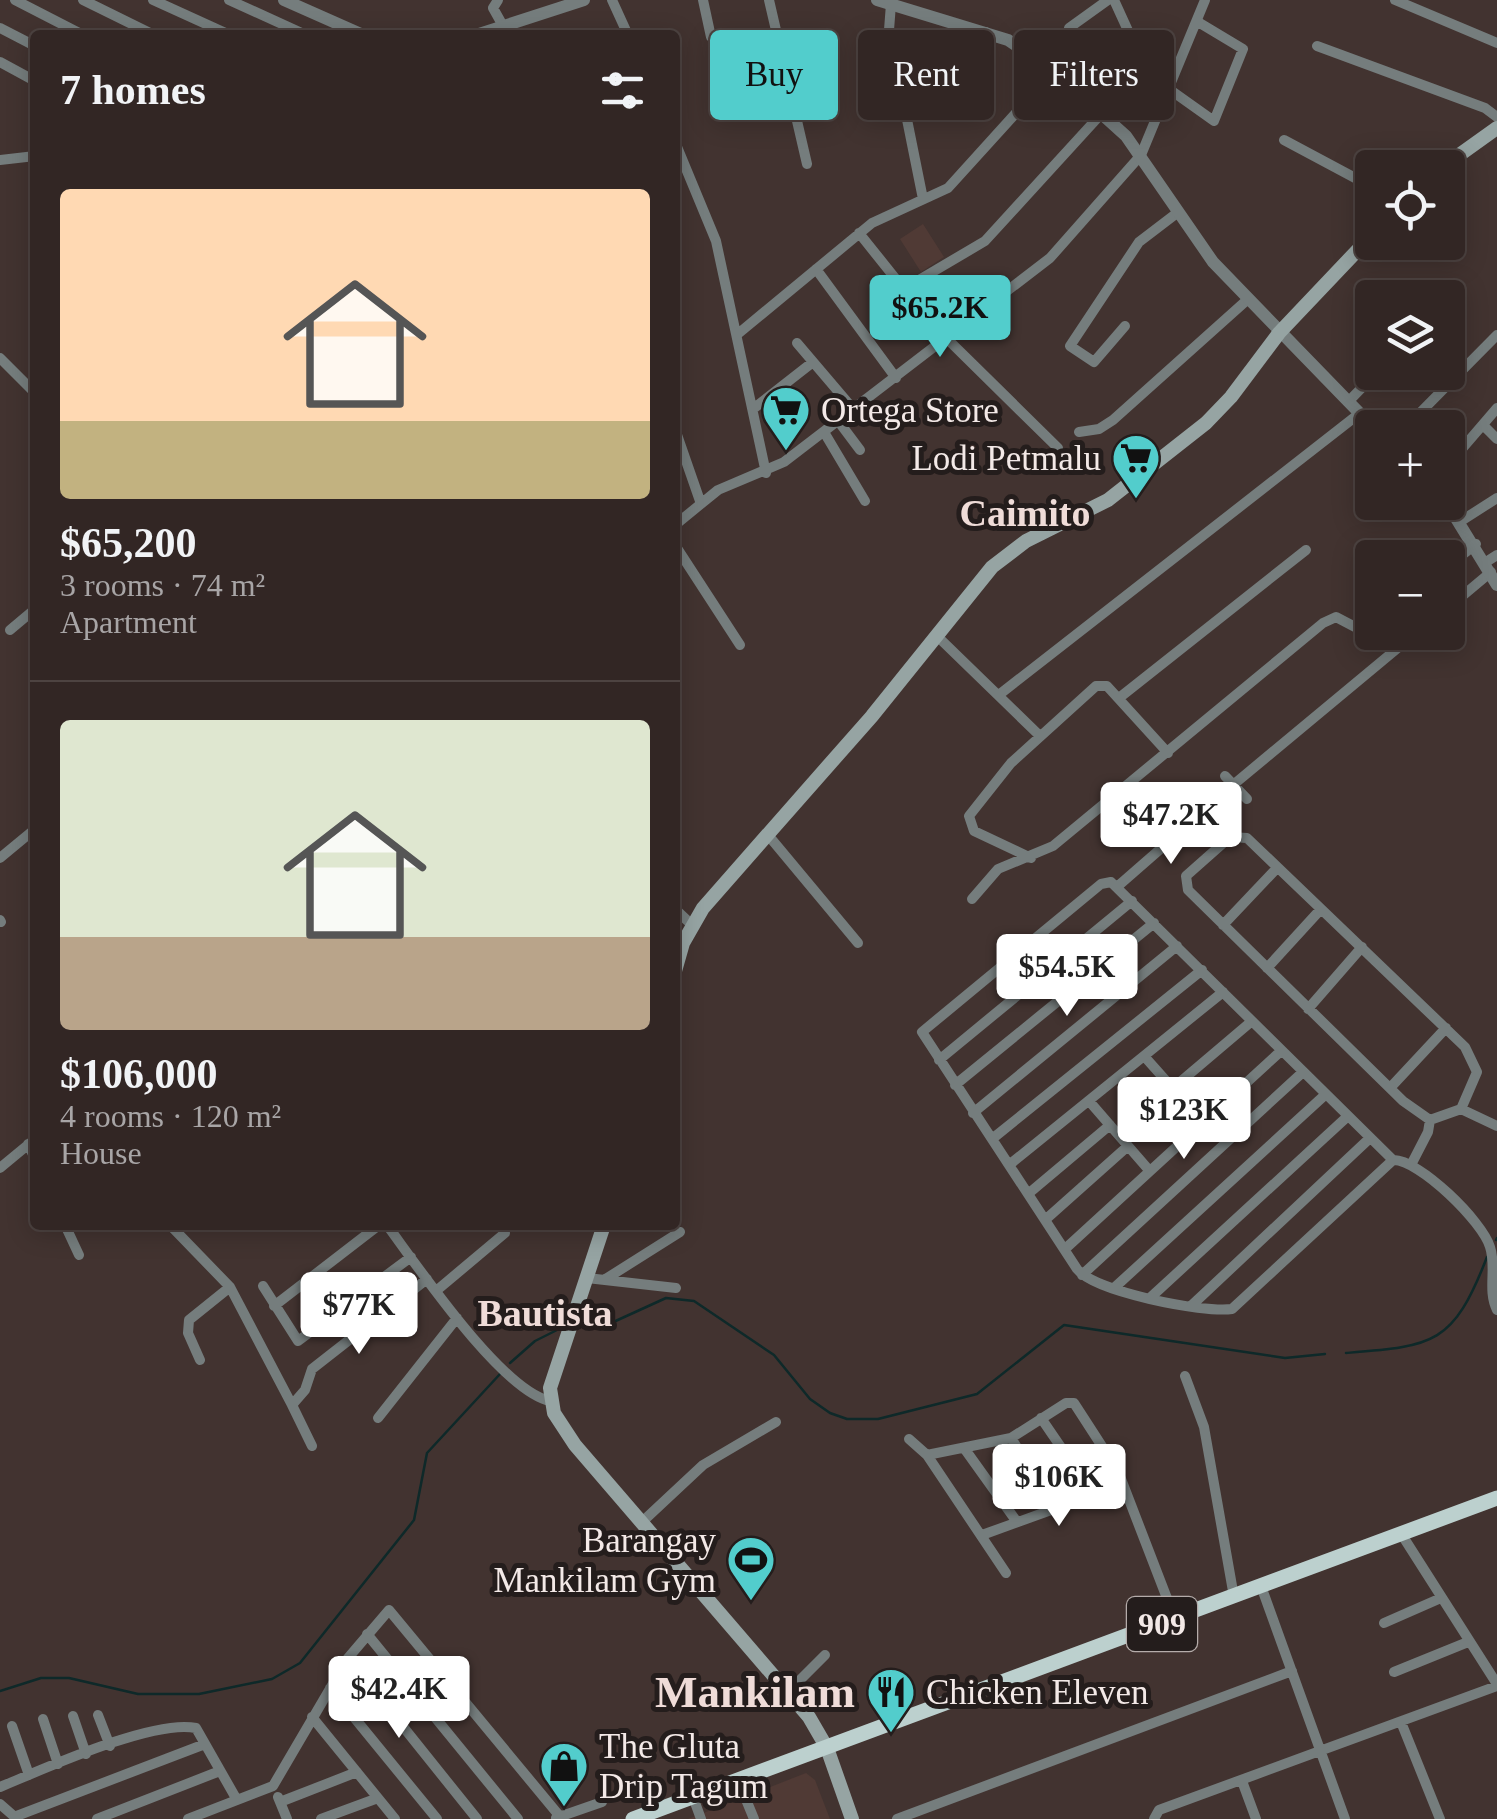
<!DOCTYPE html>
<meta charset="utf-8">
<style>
:root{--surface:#322624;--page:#3a2e2c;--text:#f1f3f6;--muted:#a8a5a6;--line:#4d4341;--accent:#52cdcc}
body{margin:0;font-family:Georgia,serif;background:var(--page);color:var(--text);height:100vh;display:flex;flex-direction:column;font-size:38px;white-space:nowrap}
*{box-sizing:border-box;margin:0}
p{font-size:32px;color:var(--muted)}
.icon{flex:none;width:55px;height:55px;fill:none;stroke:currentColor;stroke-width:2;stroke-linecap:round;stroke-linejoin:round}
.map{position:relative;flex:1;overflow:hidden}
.sheet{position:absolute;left:30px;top:30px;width:650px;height:1200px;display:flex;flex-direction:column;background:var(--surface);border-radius:10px;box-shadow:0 5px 25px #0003,0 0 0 2px var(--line)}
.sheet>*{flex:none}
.guide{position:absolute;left:710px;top:30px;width:635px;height:90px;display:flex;gap:20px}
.fabs{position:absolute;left:1355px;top:150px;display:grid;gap:20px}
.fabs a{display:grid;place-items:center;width:110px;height:110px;border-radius:10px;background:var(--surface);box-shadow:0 5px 25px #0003,0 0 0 2px var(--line);font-size:50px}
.price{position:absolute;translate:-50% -85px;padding:0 22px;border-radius:10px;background:#fff;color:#222;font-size:32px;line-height:65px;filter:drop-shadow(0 2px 5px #0008)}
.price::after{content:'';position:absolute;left:50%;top:60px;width:30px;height:22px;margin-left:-15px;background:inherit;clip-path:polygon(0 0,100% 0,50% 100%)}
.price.current{background:var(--accent);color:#111}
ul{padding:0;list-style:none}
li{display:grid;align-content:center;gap:20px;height:530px;padding:0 30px}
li+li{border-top:2px solid var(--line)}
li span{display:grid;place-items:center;height:310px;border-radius:10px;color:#555}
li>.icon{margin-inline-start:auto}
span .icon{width:180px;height:180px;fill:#fffc;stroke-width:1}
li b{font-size:42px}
h2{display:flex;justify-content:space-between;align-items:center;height:120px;padding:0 30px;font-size:42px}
.chip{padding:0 35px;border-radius:10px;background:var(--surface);box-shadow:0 5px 25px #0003,0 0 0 2px var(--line);font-size:35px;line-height:90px}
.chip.current{background:var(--accent);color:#111}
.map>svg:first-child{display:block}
.built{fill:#503a35}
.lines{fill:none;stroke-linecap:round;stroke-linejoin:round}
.stream{stroke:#0e2929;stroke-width:2.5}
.minor{stroke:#757d7d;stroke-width:10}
.tertiary{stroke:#757d7d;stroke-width:12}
.secondary{stroke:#96a4a3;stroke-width:14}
.trunk{stroke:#bcd0ce;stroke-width:15}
.labels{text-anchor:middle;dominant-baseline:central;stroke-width:10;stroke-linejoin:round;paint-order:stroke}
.shield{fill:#241d1c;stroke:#b5acaa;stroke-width:2.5}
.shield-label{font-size:32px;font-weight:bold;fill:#f3e9e7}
.poi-label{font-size:35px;fill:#f3e9e7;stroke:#241d1c;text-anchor:start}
.neighbourhood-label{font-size:38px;font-weight:bold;fill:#efdcd8;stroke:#241d1c}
.district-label{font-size:45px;font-weight:bold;fill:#efdcd8;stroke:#241d1c}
</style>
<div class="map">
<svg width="1497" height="1819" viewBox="0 0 1497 1819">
<rect width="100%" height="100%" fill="#423330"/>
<path class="built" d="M923,224L944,257L921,272L900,239Z
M806,1773L815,1780L830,1819H688Z"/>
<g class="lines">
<path class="stream" d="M1496,1240L1497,1238
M578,1327L609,1324L666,1298L694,1301L774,1355L810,1399L830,1413L847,1419H878L977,1394L1064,1325L1285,1358L1325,1354
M1346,1353C1434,1346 1453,1345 1487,1257
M510,1363L535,1341L559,1329
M0,1691L41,1678H69L138,1694H199L272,1679L300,1663L414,1520L427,1453L500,1374"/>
<path class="minor" d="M15,0L83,35
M83,0L154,35
M153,0L230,35
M229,0L306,35
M498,0L493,8L502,24
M612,0L628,35
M703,0L711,37
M769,0L807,164
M1395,0L1497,43
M891,4L889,30L923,199
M0,28L35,46
M1069,28L1108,0
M1317,46L1485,108L1497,117
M0,62L35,81
M1169,89L1214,121L1243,49L1198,22
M1093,105L1130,35L1114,0
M964,106L986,32
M1284,140L1372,187
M675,142L716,241L766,473
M0,160L35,156
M859,233L931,323L1058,448
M816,269L896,378
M902,290L985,241L1102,113
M1448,301L1450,298
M1125,326L1094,362L1070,346L1139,242L1177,213
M739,333L872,223L948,188L1054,71
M797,343L854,410
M0,358L35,393
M1348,402L1377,372
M753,409L813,362
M839,422L860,450
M1485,427L1497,439
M1405,428L1497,335
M675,429L700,501
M824,432L865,501
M1079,432L1099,429L1113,420L1247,300
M1448,465L1497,408
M1461,521L1497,498
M675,525L718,490L784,462L1050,258L1141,155L1205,0
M675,545L740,645
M1486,562L1497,555
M1448,566L1476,544
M1448,608L1491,572
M10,630L35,609
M936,635L1039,735
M1000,694L1360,413
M1119,698L1306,550
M1225,776L1247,799
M1233,785L1417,632
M768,835L858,943
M0,858L35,829
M1031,858L974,831L969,816L1011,763L1096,686H1107L1168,753
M1118,886L1197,817
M972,899L998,869L1053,846L1323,623L1336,617L1357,628L1372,623
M675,909L692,925
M0,920L1,922
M1223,925L1277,868
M1267,968L1321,909
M1308,1009L1362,947
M1144,1056L1201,1120
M939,1060L1132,901
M955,1085L1154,923
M1173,1088L1252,1021
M1390,1088L1446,1028
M1089,1101L1148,1169
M973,1113L1177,946
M1430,1120L1403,1101L1188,890L1186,876L1230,837L1247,838L1465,1047L1477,1072L1461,1109
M1430,1120L1461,1109L1497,1126
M992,1139L1202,970
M28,1144L35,1159
M1393,1160L1232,1309C1202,1313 1095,1292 1077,1269L922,1032L1101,884L1111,882L1393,1160C1419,1159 1483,1222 1490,1247C1497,1268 1487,1290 1497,1310
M1412,1163L1428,1132L1430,1120
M1009,1165L1223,992
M0,1168L35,1139
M1028,1194L1110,1125
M1045,1220L1128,1146
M65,1225L79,1255
M170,1225L230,1287L292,1405
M387,1225C418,1267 502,1391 550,1401
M1065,1249L1281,1051
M1082,1275L1303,1072
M587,1278L676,1288
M604,1280L680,1232
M263,1286L298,1341L411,1257
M1114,1288L1326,1094
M436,1291L505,1233
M1151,1297L1348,1116
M274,1306L379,1225
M1191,1306L1370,1138
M200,1360L188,1333L189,1320L230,1287
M1185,1376L1204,1427L1234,1597
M378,1418L457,1318
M1041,1418L1093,1494
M1011,1438L1056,1509
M909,1439L927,1455L1006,1573
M312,1446L292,1405L305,1390L312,1369L427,1279
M964,1448L1017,1522
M927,1455L1011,1438L1066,1403H1074L1118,1471L1175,1619
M642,1522L703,1465L776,1422
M982,1535L1123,1484
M1402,1535L1497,1684
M1261,1586L1345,1819
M1384,1623L1441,1598
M367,1634L518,1819
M348,1658L477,1819
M1394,1672L1468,1642
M330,1688L437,1819
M788,1692L825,1655
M98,1715L110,1746
M73,1716L86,1754
M312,1717L395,1819
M43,1719L58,1764
M1401,1722L1440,1819
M12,1726L29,1775
M738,1780L754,1819
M1242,1781L1256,1819
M0,1787C44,1769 153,1719 196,1728L237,1800
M278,1797L287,1819
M693,1797L701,1819
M280,1802L357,1772
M0,1804L16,1818
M14,1817L205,1744
M556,1818L602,1802
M97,1819L220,1771
M188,1819L273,1786L348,1658L389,1610L562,1819
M321,1819L378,1798
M897,1819L1292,1671
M1154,1819L1159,1810L1497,1686"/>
<path class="tertiary" d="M284,0L363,35
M877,0L1008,40L1054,71L1126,136L1213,262L1374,428
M476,35L584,0
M1446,502L1497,585"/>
<path class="secondary" d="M1441,168L1497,128
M675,971L683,943L703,908L872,716L992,567L1026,541L1108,500L1206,423L1231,397L1279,333L1372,235
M604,1225L550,1388L554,1413L575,1445L809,1717L827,1748L852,1819"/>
<path class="trunk" d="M633,1819L1497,1498"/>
</g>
<defs>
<g id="supermarket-pin" transform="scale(2.5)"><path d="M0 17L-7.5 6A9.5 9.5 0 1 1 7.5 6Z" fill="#52cdcc" stroke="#241d1c"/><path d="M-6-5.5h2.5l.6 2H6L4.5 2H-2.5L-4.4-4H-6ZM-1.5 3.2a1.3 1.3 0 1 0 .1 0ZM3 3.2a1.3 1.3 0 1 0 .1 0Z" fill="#111"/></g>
<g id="stadium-pin" transform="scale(2.5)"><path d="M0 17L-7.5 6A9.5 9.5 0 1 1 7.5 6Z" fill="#52cdcc" stroke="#241d1c"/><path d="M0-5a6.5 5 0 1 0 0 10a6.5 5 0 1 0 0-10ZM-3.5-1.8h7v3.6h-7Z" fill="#111"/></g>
<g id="restaurant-pin" transform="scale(2.5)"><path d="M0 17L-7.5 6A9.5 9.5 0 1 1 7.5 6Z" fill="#52cdcc" stroke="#241d1c"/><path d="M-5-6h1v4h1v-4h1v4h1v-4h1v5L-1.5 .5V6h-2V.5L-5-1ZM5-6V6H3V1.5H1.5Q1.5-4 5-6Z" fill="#111"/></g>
<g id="shop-pin" transform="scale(2.5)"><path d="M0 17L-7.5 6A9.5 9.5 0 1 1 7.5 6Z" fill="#52cdcc" stroke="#241d1c"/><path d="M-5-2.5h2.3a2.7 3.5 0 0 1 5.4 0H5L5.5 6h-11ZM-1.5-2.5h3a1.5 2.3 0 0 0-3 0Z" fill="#111"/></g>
</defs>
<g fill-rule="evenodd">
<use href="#supermarket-pin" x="786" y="410"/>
<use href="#supermarket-pin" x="1136" y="458"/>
<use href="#stadium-pin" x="751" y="1560"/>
<use href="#restaurant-pin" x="891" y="1692"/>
<use href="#shop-pin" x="564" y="1766"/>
</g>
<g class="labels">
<rect class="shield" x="1127" y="1597" width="70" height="54" rx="8"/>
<g class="shield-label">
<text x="1162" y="1624">909</text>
</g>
<g class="poi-label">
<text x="821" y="410">Ortega Store</text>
<text x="1101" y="458" text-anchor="end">Lodi Petmalu</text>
<text x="716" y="1540" text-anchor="end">Barangay<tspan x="716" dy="40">Mankilam Gym</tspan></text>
<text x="926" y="1692">Chicken Eleven</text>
<text x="599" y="1746">The Gluta<tspan x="599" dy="40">Drip Tagum</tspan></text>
</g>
<g class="neighbourhood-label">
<text x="1025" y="513">Caimito</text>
<text x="545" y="1313">Bautista</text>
</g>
<g class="district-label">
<text x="755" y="1692">Mankilam</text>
</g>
</g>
</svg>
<div class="fabs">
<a><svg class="icon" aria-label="locate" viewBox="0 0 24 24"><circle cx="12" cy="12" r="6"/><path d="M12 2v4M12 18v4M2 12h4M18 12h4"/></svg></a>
<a><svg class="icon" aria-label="layers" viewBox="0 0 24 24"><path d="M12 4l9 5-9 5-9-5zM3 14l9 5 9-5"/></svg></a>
<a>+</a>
<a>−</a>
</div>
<b class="price current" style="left:940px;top:360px">$65.2K</b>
<b class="price" style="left:1171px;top:867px">$47.2K</b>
<b class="price" style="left:1067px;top:1019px">$54.5K</b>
<b class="price" style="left:1184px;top:1162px">$123K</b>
<b class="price" style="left:359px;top:1357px">$77K</b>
<b class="price" style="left:1059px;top:1529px">$106K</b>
<b class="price" style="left:399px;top:1741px">$42.4K</b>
<div class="guide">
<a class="chip current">Buy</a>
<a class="chip">Rent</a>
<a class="chip">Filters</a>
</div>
<section class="sheet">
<h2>7 homes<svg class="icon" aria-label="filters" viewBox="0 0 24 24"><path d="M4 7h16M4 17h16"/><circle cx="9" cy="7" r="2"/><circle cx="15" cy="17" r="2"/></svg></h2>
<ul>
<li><span style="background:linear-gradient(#ffd9b3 75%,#c2b280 0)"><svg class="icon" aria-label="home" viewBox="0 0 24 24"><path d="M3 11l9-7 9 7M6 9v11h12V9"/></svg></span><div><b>$65,200</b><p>3 rooms · 74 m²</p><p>Apartment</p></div></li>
<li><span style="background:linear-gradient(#dfe7d0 70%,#b9a48a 0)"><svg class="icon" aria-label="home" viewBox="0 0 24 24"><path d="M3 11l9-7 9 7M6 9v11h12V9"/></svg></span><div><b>$106,000</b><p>4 rooms · 120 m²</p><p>House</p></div></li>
</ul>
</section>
</div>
